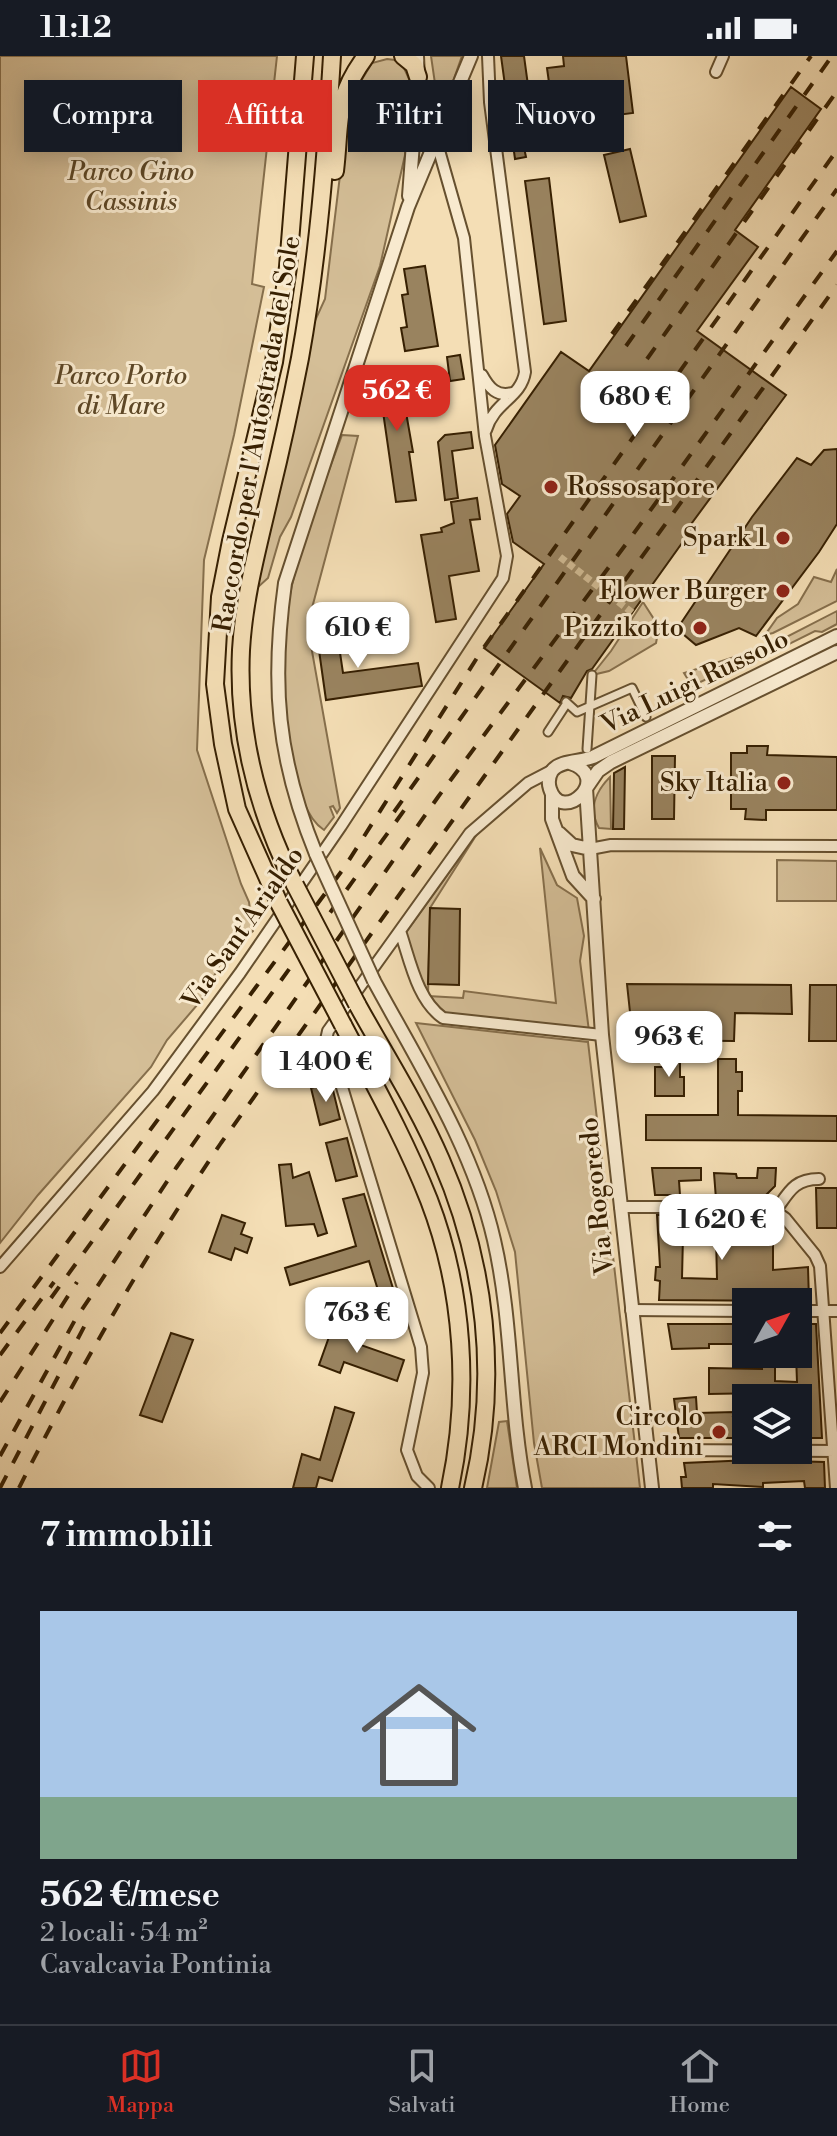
<!DOCTYPE html>
<html lang="it">
<meta charset="utf-8">
<style>
:root{--surface:#171b24;--page:#242831;--text:#f1f3f6;--muted:#9ea1a6;--line:#363941;--accent:#d93025}
body{margin:0;font-family:"Libre Bodoni",serif;background:var(--page);color:var(--text);height:100vh;display:flex;flex-direction:column;font-size:30px;white-space:nowrap}
*{box-sizing:border-box;margin:0}
p{font-size:26px;color:var(--muted)}
.icon{flex:none;width:44px;height:44px;fill:none;stroke:currentColor;stroke-width:2;stroke-linecap:round;stroke-linejoin:round}
.map{position:relative;height:1432px;overflow:hidden}
.side{display:flex;flex-direction:column;background:var(--surface);flex:1}
.side>*{flex:none}
.guide{position:absolute;left:24px;top:24px;width:790px;height:72px;display:flex;gap:16px}
.needle{width:52px;rotate:50deg}
.fabs{position:absolute;left:732px;top:1232px;display:grid;gap:16px}
.fabs a{display:grid;place-items:center;width:80px;height:80px;border-radius:0px;background:var(--surface);box-shadow:0 4px 20px #0003;font-size:40px}
.price{position:absolute;translate:-50% -68px;padding:0 18px;border-radius:16px;background:#fff;color:#222;font-size:26px;line-height:52px;filter:drop-shadow(0 2px 4px #0008)}
.price::after{content:'';position:absolute;left:50%;top:48px;width:24px;height:18px;margin-left:-12px;background:inherit;clip-path:polygon(0 0,100% 0,50% 100%)}
.price.active{background:var(--accent);color:#fff}
ul{padding:0;list-style:none}
li{display:grid;align-content:center;gap:16px;height:424px;padding:0 40px}
li span{display:grid;place-items:center;height:248px;border-radius:0px;color:#555}
li>.icon{margin-inline-start:auto}
span .icon{width:144px;height:144px;fill:#fffc;stroke-width:1}
li b{font-size:34px}
h2{display:flex;justify-content:space-between;align-items:center;height:96px;padding:0 40px;font-size:34px}
.tag{padding:0 28px;border-radius:0px;background:var(--surface);box-shadow:0 4px 20px #0003;font-size:28px;line-height:72px}
.tag.active{background:var(--accent);color:#fff}
.status{display:flex;justify-content:space-between;align-items:center;height:56px;padding:0 40px;background:var(--surface);direction:ltr}
.status svg{height:22px;fill:currentColor}
.menu{display:flex;justify-content:space-around;align-items:center;height:112px;border-top:2px solid var(--line);background:var(--surface);font-size:22px;color:var(--muted)}
.menu a{display:grid;justify-items:center;gap:4px}
.menu .active{color:var(--accent)}
.map>svg:first-child{display:block}
.green{fill:#d4be97;stroke:#866f4c;stroke-width:2}
.building{fill:#99835f;stroke:#372002;stroke-width:2;fill-rule:evenodd}
.lines{fill:none;stroke-linecap:round;stroke-linejoin:round}
.pedestrian-tunnel{stroke:#ceb891;stroke-width:7;stroke-dasharray:7 3.5;stroke-linecap:butt}
.pedestrian-casing{stroke:#66502f;stroke-width:11}
.minor-casing{stroke:#66502f;stroke-width:14}
.tertiary-casing{stroke:#66502f;stroke-width:16}
.trunk-casing{stroke:#372002;stroke-width:20}
.pedestrian{stroke:#f8eacf;stroke-width:7}
.minor{stroke:#f8eacf;stroke-width:10}
.tertiary{stroke:#f8eacf;stroke-width:12}
.trunk{stroke:#f4deb5;stroke-width:16}
.rail{stroke:#372002;stroke-width:4;stroke-dasharray:14 14;stroke-linecap:butt}
.tertiary-bridge-casing{stroke:#66502f;stroke-width:16;stroke-linecap:butt}
.trunk-bridge-casing{stroke:#372002;stroke-width:20;stroke-linecap:butt}
.tertiary-bridge{stroke:#f8eacf;stroke-width:12}
.trunk-bridge{stroke:#f4deb5;stroke-width:16}
.poi-dot{fill:#8f2418;stroke:#f8eacf;stroke-width:3}
.labels{text-anchor:middle;dominant-baseline:central;stroke-width:6;stroke-linejoin:round;paint-order:stroke}
.park-label{font-size:26px;font-style:italic;fill:#5e4827;stroke:#f8eacf}
.street-label{font-size:26px;fill:#372002;stroke:#f8eacf}
.poi-label{font-size:26px;fill:#372002;stroke:#f8eacf;text-anchor:end}
</style>
<div class="status"><b>11:12</b><svg viewBox="0 0 49 12"><path d="M0 12V9h3v3zM5 12V6h3v6zM10 12V3h3v9zM15 12V0h3v12zM26 1h20v11H26zM47 4h2v5h-2z"/></svg></div>
<div class="map">
<svg width="837" height="1432" viewBox="0 0 837 1432">
<rect width="100%" height="100%" fill="#f4deb5"/>
<filter id="stains"><feTurbulence type="fractalNoise" baseFrequency=".0025" numOctaves="4"/><feColorMatrix values="0 0 0 0 .2 0 0 0 0 .09 0 0 0 0 .02 0 0 0 .5 -.17"/></filter>
<radialGradient id="worn" r=".72"><stop offset=".6" stop-color="#630" stop-opacity="0"/><stop offset="1" stop-color="#630" stop-opacity=".3"/></radialGradient>
<path class="green" d="M0,0H277L252,228L264,231L234,379L204,504L197,694L241,828L249,846L253,875L234,890L219,910L204,941L167,984L151,1011L38,1139L0,1187Z
M431,0H462L440,62Z
M387,3L395,4L404,12L410,25L405,99L380,210L291,461L280,481L268,522L257,532L313,269L325,243L346,70L353,38L372,7Z
M342,379L358,380L312,552L310,584L340,752L337,757L333,750L330,751L334,761L324,774C305,762 298,730 294,709C287,672 282,636 283,599C284,524 317,448 342,379Z
M837,513V545L773,577L765,579L777,562L798,548L814,521L831,526Z
M643,546L659,571L656,587L609,615L592,619L611,595Z
M837,555V568L822,576L815,575L741,612H730L692,630L684,617L769,590Z
M610,721L611,773L599,772C588,753 596,735 610,721Z
M477,778L430,852L428,940L463,942L464,935L556,947L540,792L557,829L577,842L584,880L580,905L589,975L447,960L428,942L405,878Z
M777,804L837,805V845H777Z
M416,967L588,986L640,1432H542L534,1387L515,1196L496,1135L475,1084Z
M507,1365L517,1432H487L499,1366Z"/>
<path class="building" d="M501,0H524L530,44L551,41L547,12L564,10L563,0H626L633,57L593,62L594,69L531,77L532,86L523,87L526,101L515,103Z
M791,31L821,53L735,174L758,191L697,275L786,339L689,471L692,473L592,613L587,615L571,642L563,640L560,647L484,592L544,508L513,486L507,458L520,440L502,428L495,389L561,296L589,315Z
M630,93L646,160L620,166L604,99Z
M549,122L566,265L544,268L525,125Z
M425,210L438,290L405,295L401,272L407,271L402,239L408,238L404,213Z
M460,299L464,323L450,325L447,301Z
M398,311L413,396H409L416,444L396,446L377,314Z
M471,376L473,392L452,395L458,442L445,444L438,386L445,379Z
M837,393V468L819,496L756,580L739,572L696,589L677,573L752,461L797,402L811,409L824,394Z
M477,442L480,463L470,464L479,515L449,520L456,563L436,566L421,479L442,476L441,472L454,467L451,446Z
M335,563L343,617L418,607L422,630L326,644L315,566Z
M747,690H768L767,699L837,701V754H766V764L745,763L746,753H731V697H747Z
M652,700H675L674,763H652Z
M625,711L624,773H613L614,717Z
M430,852L460,853L459,929L428,928Z
M627,928L791,929L792,958L735,957L734,985L633,984Z
M810,929H837V985H809Z
M663,1003H680V1021H684V1040H655V1011H663Z
M718,1003H736V1016H742V1035H738V1059L837,1060V1085L646,1084V1059H718Z
M331,1026L340,1063L320,1069L311,1032Z
M347,1082L357,1120L336,1125L326,1087Z
M291,1108L293,1122L309,1116L327,1177L318,1180L314,1168L286,1170L279,1109Z
M652,1112H701V1124L679,1125L680,1139H655Z
M758,1112H776L775,1130L764,1141L716,1143L714,1117L736,1118L737,1122H757Z
M816,1132H837V1172H817Z
M364,1138L395,1239L381,1244L369,1205L290,1229L285,1212L356,1190L343,1143Z
M222,1159L245,1167L241,1178L252,1182L247,1197L235,1192L231,1204L209,1196Z
M657,1159H752V1176H773V1214L808,1211L809,1245L659,1244L660,1225L655,1224L656,1211H660ZM683,1180H716L717,1223L682,1222Z
M334,1267L356,1275L352,1286L404,1304L397,1325L344,1306L340,1317L319,1309Z
M668,1268H746V1288H709V1292L672,1293Z
M798,1268H816L822,1382H798V1360H808L807,1336L709,1338V1312L762,1313V1299H775V1325L797,1326L796,1298H798Z
M171,1277L193,1284L162,1366L140,1359Z
M696,1341L697,1357L734,1356L733,1360H746V1382H679L674,1343Z
M335,1351L354,1357L332,1425L319,1421L316,1432H293L302,1398L320,1404Z
M751,1404L824,1406L825,1432H805L804,1425L763,1427V1431L713,1428V1432H682L681,1421H686L684,1407Z"/>
<g class="lines">
<path class="pedestrian-tunnel" d="M560,501L634,558"/>
<g class="pedestrian-casing">
<path id="pedestrian" d="M566,646L577,656L632,632L646,661
M548,676L567,647
M587,693L592,619"/>
</g>
<g class="minor-casing">
<path id="minor" d="M716,16L723,0
M482,319C489,332 497,341 512,337
M486,374C494,346 521,342 525,316L490,46L488,0
M590,793L611,789L837,790
M400,875C410,904 417,944 443,962L602,979
M620,1151H769L785,1162L815,1199L820,1210L836,1432
M776,1154C789,1136 794,1123 819,1123
M0,1211L153,1035L240,917L341,770L503,522L507,500L485,380L464,182L419,24
M631,1254L746,1255
M798,1255H837
M649,1394L837,1395
M429,1432L417,1420L407,1394L423,1317L421,1291L338,1018C330,1003 323,992 328,975L470,777L528,727L553,714"/>
</g>
<g class="tertiary-casing">
<path id="tertiary" d="M409,140L418,21L417,0
M570,707C614,721 562,770 550,733C548,727 549,720 552,715C560,704 581,706 593,701L837,580
M587,731L598,715L611,706L837,596
M586,732L602,979L652,1432
M552,738V763L573,820L594,843
M559,777L572,789L590,793
M316,798C277,702 271,628 285,527L408,151L471,0
M374,925C419,1008 473,1092 494,1184C513,1266 509,1350 525,1432"/>
</g>
<g class="trunk-casing">
<path id="trunk" d="M403,0L414,9L418,21
M335,115C341,65 334,43 366,0
M295,829C258,756 237,677 241,594C244,541 258,491 270,439C281,394 291,348 300,302C318,202 326,101 332,0
M279,847L237,753L223,688L215,628L220,541L231,485L274,306L288,211L305,0
M357,948C385,999 418,1050 441,1104C486,1207 499,1322 473,1432
M343,969C373,1026 405,1083 429,1144C464,1235 470,1337 450,1432"/>
</g>
<use href="#pedestrian" class="pedestrian"/>
<use href="#minor" class="minor"/>
<use href="#tertiary" class="tertiary"/>
<use href="#trunk" class="trunk"/>
<path class="rail" d="M612,278L811,0
M626,290L832,0
M647,303L837,35
M394,756L837,133
M51,1242L408,749
M0,1277L344,812L482,594L837,94
M0,1299L54,1226
M0,1346L77,1226
M0,1400L75,1264L176,1112L438,741L629,484L837,195
M0,1432L85,1269
M19,1432C79,1312 146,1198 221,1087L837,229"/>
<g class="tertiary-bridge-casing">
<path id="tertiary-bridge" d="M316,798L374,925"/>
</g>
<g class="trunk-bridge-casing">
<path id="trunk-bridge" d="M295,829L357,948
M279,847L343,969"/>
</g>
<use href="#tertiary-bridge" class="tertiary-bridge"/>
<use href="#trunk-bridge" class="trunk-bridge"/>
</g>
<g class="poi-dot">
<circle cx="551" cy="431" r="8"/>
<circle cx="783" cy="482" r="8"/>
<circle cx="783" cy="535" r="8"/>
<circle cx="700" cy="572" r="8"/>
<circle cx="784" cy="727" r="8"/>
<circle cx="719" cy="1376" r="8"/>
</g>
<g class="labels">
<g class="park-label">
<text x="131" y="116">Parco Gino<tspan x="131" dy="30">Cassinis</tspan></text>
<text x="121" y="320">Parco Porto<tspan x="121" dy="30">di Mare</tspan></text>
</g>
<g class="street-label">
<text transform="translate(257 378) rotate(-80)">Raccordo per l'Autostrada del Sole</text>
<text transform="translate(695 626) rotate(-26)">Via Luigi Russolo</text>
<text transform="translate(243 872) rotate(-55)">Via Sant'Arialdo</text>
<text transform="translate(597 1140) rotate(-96)">Via Rogoredo</text>
</g>
<g class="poi-label">
<text x="567" y="431" text-anchor="start">Rossosapore</text>
<text x="767" y="482">Spark 1</text>
<text x="767" y="535">Flower Burger</text>
<text x="684" y="572">Pizzikotto</text>
<text x="768" y="727">Sky Italia</text>
<text x="703" y="1361">Circolo<tspan x="703" dy="30">ARCI Mondini</tspan></text>
</g>
</g>
<rect width="100%" height="100%" filter="url(#stains)"/>
<rect width="100%" height="100%" fill="url(#worn)"/>
</svg>
<div class="fabs">
<a><svg class="needle" viewBox="-14 -14 28 28"><path d="M0-13l5 13h-10z" fill="#e53935"/><path d="M0 13l5-13h-10z" fill="#9ea1a6"/></svg></a>
<a><svg class="icon" aria-label="layers" viewBox="0 0 24 24"><path d="M12 4l9 5-9 5-9-5zM3 14l9 5 9-5"/></svg></a>
</div>
<b class="price active" style="left:397px;top:377px">562 €</b>
<b class="price" style="left:635px;top:383px">680 €</b>
<b class="price" style="left:358px;top:614px">610 €</b>
<b class="price" style="left:669px;top:1023px">963 €</b>
<b class="price" style="left:326px;top:1048px">1 400 €</b>
<b class="price" style="left:722px;top:1206px">1 620 €</b>
<b class="price" style="left:357px;top:1299px">763 €</b>
<div class="guide">
<a class="tag">Compra</a>
<a class="tag active">Affitta</a>
<a class="tag">Filtri</a>
<a class="tag">Nuovo</a>
</div>
</div>
<section class="side">
<h2>7 immobili<svg class="icon" aria-label="filters" viewBox="0 0 24 24"><path d="M4 7h16M4 17h16"/><circle cx="9" cy="7" r="2"/><circle cx="15" cy="17" r="2"/></svg></h2>
<ul>
<li><span style="background:linear-gradient(#a9c7e8 75%,#7fa58c 0)"><svg class="icon" aria-label="home" viewBox="0 0 24 24"><path d="M3 11l9-7 9 7M6 9v11h12V9"/></svg></span><div><b>562 €/mese</b><p>2 locali · 54 m²</p><p>Cavalcavia Pontinia</p></div></li>
</ul>
</section>
<nav class="menu">
<a class="active"><svg class="icon" aria-label="map" viewBox="0 0 24 24"><path d="M3 6l6-2 6 2 6-2v14l-6 2-6-2-6 2zM9 4v14M15 6v14"/></svg>Mappa</a>
<a><svg class="icon" aria-label="saved" viewBox="0 0 24 24"><path d="M7 4h10v16l-5-4-5 4z"/></svg>Salvati</a>
<a><svg class="icon" aria-label="home" viewBox="0 0 24 24"><path d="M3 11l9-7 9 7M6 9v11h12V9"/></svg>Home</a>
</nav>
